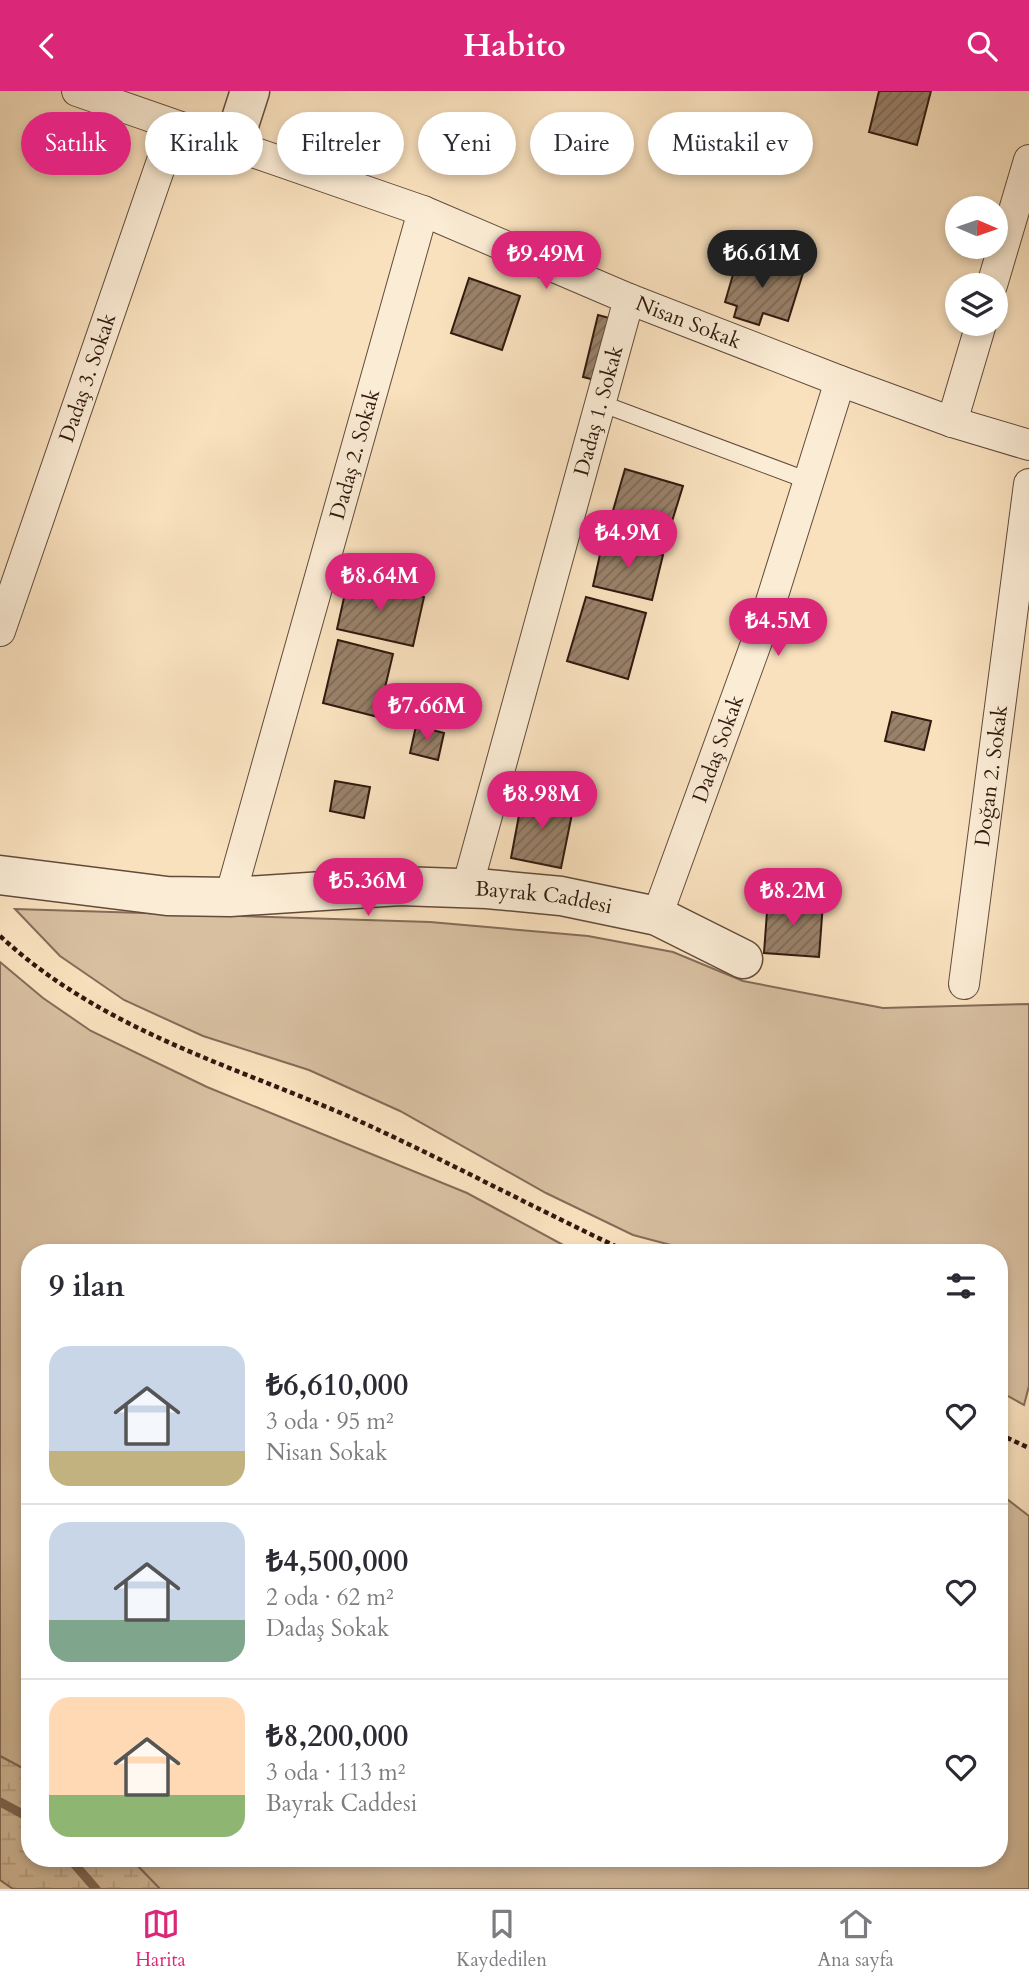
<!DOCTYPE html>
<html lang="tr">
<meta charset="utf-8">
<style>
:root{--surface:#fff;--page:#f2f2f3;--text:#2b2b33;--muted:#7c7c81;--line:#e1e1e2;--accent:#db2777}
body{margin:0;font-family:Cardo,serif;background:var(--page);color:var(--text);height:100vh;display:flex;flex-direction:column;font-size:26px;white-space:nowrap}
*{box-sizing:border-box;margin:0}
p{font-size:23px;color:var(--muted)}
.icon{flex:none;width:38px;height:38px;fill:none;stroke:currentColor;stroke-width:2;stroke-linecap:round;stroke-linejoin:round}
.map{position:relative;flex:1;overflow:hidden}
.panel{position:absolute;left:21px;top:1153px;width:987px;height:623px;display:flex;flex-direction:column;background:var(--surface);border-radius:28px;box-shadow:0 4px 10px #0003}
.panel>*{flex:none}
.top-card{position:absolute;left:21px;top:21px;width:987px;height:63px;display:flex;gap:14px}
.needle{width:46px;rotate:92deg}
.tools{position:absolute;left:945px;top:105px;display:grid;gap:14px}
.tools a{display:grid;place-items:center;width:63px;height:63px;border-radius:50%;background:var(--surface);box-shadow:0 4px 10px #0003;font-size:35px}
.price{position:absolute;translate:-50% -60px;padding:0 16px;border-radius:24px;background:var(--accent);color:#fff;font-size:23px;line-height:46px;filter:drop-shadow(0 2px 4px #0008)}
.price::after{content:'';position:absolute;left:50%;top:42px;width:21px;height:16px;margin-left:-10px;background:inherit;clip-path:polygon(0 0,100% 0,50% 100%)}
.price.on{background:#222;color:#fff}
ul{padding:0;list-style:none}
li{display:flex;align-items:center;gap:21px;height:175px;padding:0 28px}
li+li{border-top:2px solid var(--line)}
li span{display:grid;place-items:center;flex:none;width:196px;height:140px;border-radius:21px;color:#555}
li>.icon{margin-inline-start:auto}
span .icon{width:84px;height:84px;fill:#fffc;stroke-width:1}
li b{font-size:30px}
h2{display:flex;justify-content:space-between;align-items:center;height:84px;padding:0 28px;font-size:30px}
.tag{padding:0 24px;border-radius:32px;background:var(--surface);box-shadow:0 4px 10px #0003;font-size:24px;line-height:63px}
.tag.on{background:var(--accent);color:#fff}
header{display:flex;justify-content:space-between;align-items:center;height:91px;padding:0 28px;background:var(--accent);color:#fff;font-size:32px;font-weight:800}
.dock{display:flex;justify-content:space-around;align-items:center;height:98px;border-top:2px solid var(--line);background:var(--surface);font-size:19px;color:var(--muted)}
.dock a{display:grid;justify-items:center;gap:4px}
.dock .on{color:var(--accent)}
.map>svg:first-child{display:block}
.grass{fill:#d7bfa0;stroke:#846c58;stroke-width:2}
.wetland{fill:url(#wetland-marsh);stroke:#846c58;stroke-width:2}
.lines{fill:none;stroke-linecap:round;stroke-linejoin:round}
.stream{stroke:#806854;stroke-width:9}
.building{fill:url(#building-hatch);stroke:#30190f;stroke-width:2}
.service-casing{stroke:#624b3b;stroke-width:18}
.minor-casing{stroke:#624b3b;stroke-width:32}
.tertiary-casing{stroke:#624b3b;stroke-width:41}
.path{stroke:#30190f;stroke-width:4.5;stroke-dasharray:5 3.5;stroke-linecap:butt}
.service{stroke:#fbecd5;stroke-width:16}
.minor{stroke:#fbecd5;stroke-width:30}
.tertiary{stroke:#fbecd5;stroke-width:38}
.labels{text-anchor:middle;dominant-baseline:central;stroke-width:5;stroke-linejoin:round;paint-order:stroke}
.street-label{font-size:21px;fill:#30190f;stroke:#fbecd5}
</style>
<header><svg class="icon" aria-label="back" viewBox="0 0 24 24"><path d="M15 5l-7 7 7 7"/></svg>Habito<svg class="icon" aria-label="search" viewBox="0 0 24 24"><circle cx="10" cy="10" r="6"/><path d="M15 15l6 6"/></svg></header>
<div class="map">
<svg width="1029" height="1798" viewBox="0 0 1029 1798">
<defs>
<pattern id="wetland-marsh" width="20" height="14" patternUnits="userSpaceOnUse" patternTransform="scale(1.75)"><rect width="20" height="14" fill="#d7bfa0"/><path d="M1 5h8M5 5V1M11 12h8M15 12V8" fill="none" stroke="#b9a489"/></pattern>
<pattern id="building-hatch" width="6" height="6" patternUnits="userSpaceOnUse" patternTransform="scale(1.75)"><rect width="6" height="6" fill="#99816a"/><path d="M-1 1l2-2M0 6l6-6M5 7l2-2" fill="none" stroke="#7d6956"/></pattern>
</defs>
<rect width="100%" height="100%" fill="#f9e1be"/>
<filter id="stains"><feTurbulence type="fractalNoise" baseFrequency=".00286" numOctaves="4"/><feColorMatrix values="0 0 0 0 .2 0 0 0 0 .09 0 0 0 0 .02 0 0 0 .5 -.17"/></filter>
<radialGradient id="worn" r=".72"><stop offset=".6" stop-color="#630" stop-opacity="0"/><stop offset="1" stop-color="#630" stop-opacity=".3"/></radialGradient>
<path class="grass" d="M15,818L430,831L588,845L673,861L743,890L883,917L1029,913V1295L1024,1314L999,1300V1162H701L633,1144L546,1102L400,1020L309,979L203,945L124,909L60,865Z
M0,871L43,907L91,940L207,996L467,1102L578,1162H30V1681L0,1665Z
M999,1402L1029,1425V1798H160L131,1768H999Z"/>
<path class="wetland" d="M0,1665L30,1681V1768H131L160,1798H13L0,1789Z"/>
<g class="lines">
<path class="stream" d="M0,1711L30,1727
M70,1768L96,1798"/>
</g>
<path class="building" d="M879,0H931L917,54L869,41Z
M739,163L803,182L788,230L763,222L759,234L734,226L737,215L725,211Z
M469,187L520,205L502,259L451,242Z
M598,224L617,229L603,291L583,286Z
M625,378L683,395L669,440L612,423Z
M603,450L663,464L652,509L593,495Z
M348,489L424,506L413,555L337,538Z
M586,506L646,522L628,588L567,570Z
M338,549L393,563L378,626L323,612Z
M892,621L931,630L924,659L885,650Z
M416,635L444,642L438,669L410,662Z
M335,690L370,696L364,727L330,720Z
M523,703L574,713L561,777L511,767Z
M768,807L823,812L819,866L764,862Z"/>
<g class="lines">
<g class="service-casing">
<path id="service" d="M600,312L809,390"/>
</g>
<g class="minor-casing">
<g id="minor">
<path id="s1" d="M77,0L423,120L629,208L840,290L952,331L1029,354"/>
<path d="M992,194L1029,69"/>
<path d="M952,331L981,233"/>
<path id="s2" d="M0,540L174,35"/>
<path id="s3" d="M467,797L629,208"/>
<path id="s4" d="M230,806L423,120"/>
<path id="s5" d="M657,825L769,517L840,290"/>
<path id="s6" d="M964,893L1029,393"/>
</g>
</g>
<g class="tertiary-casing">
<g id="tertiary">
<path d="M232,56L250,0"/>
<path id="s7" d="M0,784L167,805L230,806L400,795L487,798L561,805L657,825L743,868"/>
</g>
</g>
<path class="path" d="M0,845C103,940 232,974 357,1029C449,1071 538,1119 630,1162
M999,1343L1029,1357"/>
<use href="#service" class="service"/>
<use href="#minor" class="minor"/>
<use href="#tertiary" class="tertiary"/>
</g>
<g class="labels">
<g class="street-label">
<text stroke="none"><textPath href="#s1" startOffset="654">Nisan Sokak</textPath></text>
<text stroke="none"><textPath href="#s2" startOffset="268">Dadaş 3. Sokak</textPath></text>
<text stroke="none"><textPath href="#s3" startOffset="495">Dadaş 1. Sokak</textPath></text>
<text stroke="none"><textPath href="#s4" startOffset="460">Dadaş 2. Sokak</textPath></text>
<text stroke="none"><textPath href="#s5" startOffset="178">Dadaş Sokak</textPath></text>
<text stroke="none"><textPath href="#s6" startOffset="210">Doğan 2. Sokak</textPath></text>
<text stroke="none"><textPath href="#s7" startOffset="546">Bayrak Caddesi</textPath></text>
</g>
</g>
<rect width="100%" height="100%" filter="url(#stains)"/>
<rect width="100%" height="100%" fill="url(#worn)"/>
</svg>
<div class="tools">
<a><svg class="needle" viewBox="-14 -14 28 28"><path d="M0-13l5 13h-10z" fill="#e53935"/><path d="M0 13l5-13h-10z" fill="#7c7c81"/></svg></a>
<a><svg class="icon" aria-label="layers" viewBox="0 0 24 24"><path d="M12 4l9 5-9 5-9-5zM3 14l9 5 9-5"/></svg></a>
</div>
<b class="price on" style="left:762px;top:199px">₺6.61M</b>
<b class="price" style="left:546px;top:200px">₺9.49M</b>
<b class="price" style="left:628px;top:479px">₺4.9M</b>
<b class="price" style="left:380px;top:522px">₺8.64M</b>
<b class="price" style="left:778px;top:567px">₺4.5M</b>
<b class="price" style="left:427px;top:652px">₺7.66M</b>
<b class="price" style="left:542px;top:740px">₺8.98M</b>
<b class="price" style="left:368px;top:827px">₺5.36M</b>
<b class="price" style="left:793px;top:837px">₺8.2M</b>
<div class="top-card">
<a class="tag on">Satılık</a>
<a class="tag">Kiralık</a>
<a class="tag">Filtreler</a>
<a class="tag">Yeni</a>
<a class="tag">Daire</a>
<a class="tag">Müstakil ev</a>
</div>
<section class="panel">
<h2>9 ilan<svg class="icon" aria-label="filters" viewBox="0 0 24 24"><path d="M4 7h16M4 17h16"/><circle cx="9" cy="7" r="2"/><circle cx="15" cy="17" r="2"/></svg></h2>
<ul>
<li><span style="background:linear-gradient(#c9d6e8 75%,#c2b280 0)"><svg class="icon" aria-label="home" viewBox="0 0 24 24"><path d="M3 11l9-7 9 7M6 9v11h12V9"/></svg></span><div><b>₺6,610,000</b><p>3 oda · 95 m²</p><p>Nisan Sokak</p></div><svg class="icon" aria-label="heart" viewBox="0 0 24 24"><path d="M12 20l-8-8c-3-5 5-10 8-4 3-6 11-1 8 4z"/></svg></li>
<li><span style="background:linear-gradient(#c9d6e8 70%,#7fa58c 0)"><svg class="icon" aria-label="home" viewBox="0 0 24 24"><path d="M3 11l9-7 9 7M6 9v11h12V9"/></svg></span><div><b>₺4,500,000</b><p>2 oda · 62 m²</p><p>Dadaş Sokak</p></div><svg class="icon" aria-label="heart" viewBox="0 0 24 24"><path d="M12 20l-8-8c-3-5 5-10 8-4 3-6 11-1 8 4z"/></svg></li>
<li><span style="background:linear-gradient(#ffd9b3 70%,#8fb573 0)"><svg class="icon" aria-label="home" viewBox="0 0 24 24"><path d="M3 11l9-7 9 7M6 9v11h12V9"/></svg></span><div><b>₺8,200,000</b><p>3 oda · 113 m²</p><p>Bayrak Caddesi</p></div><svg class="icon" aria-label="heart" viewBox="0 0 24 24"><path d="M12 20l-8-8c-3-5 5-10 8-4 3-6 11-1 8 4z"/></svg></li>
</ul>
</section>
</div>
<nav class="dock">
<a class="on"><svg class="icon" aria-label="map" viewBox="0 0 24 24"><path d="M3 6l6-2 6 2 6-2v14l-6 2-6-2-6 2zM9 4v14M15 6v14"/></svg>Harita</a>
<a><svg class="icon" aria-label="saved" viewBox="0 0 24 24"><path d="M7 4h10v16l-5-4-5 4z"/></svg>Kaydedilen</a>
<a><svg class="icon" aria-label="home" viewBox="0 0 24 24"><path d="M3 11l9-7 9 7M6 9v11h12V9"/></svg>Ana sayfa</a>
</nav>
